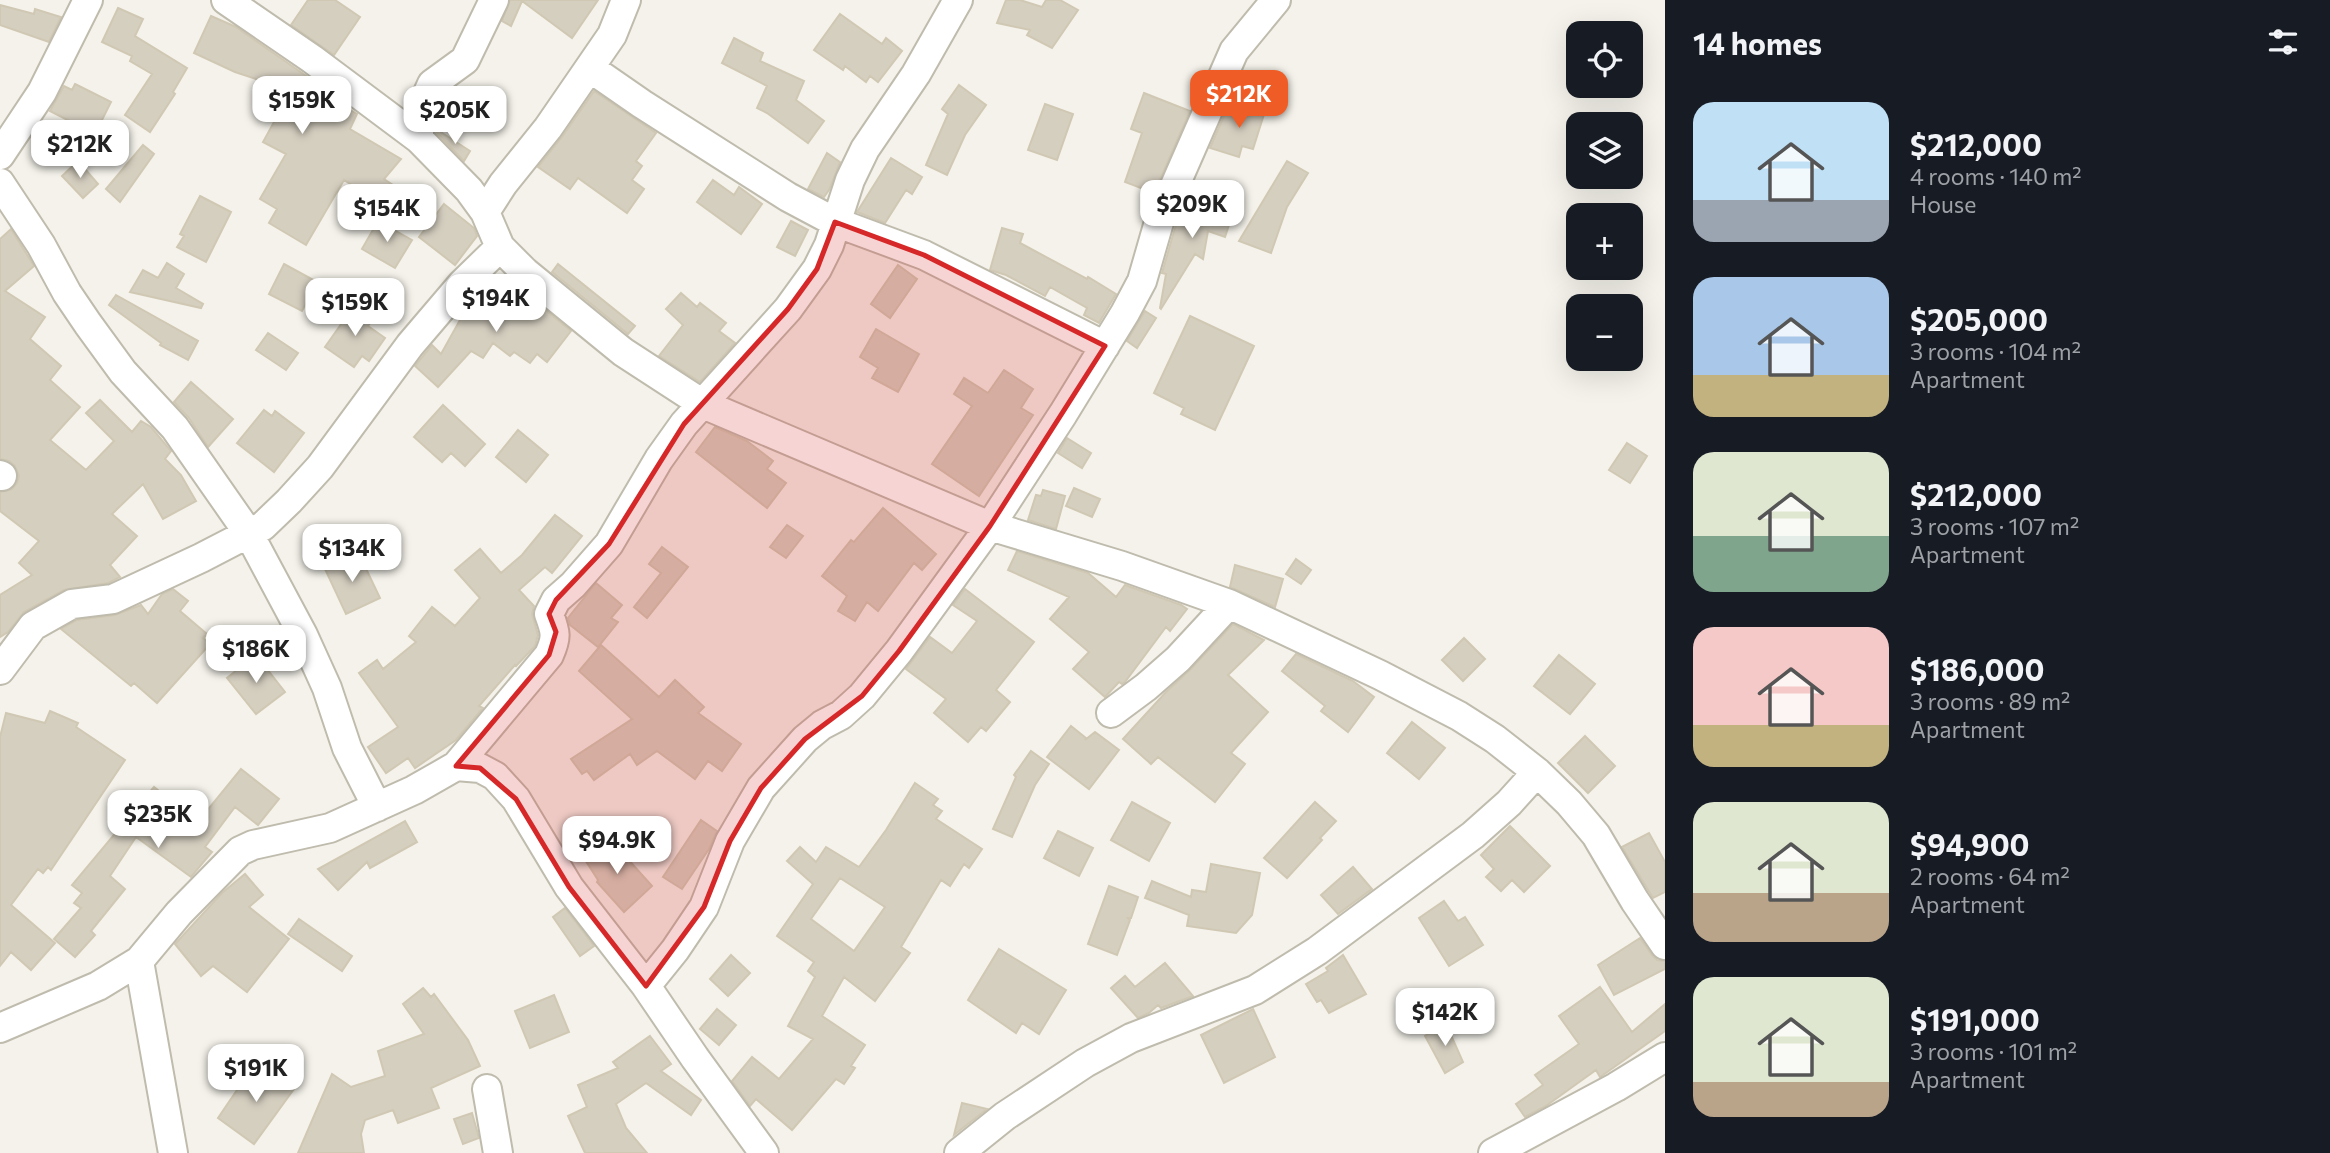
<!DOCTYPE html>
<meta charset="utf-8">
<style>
:root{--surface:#171b24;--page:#20242c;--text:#f1f3f6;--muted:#9ea1a6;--accent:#ef5c26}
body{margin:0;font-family:Commissioner,sans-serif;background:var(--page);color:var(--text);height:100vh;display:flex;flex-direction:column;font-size:26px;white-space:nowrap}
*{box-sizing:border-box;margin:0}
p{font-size:23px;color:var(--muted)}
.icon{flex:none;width:38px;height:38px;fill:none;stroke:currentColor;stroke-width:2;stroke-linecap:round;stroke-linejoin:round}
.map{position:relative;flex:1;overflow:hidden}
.panel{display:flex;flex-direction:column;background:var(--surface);width:665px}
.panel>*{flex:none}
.controls{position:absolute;left:1566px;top:21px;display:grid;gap:14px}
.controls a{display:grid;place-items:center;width:77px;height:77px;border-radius:14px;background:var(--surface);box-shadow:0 7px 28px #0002;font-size:35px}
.price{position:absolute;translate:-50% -60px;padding:0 16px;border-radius:14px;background:#fff;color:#222;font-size:23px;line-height:46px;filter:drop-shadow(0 2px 4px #0008)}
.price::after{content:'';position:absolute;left:50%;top:42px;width:21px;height:16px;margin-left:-10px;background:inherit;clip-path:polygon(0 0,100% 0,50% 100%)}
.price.selected{background:var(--accent);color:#fff}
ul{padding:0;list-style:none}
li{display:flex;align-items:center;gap:21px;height:175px;padding:0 28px}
li span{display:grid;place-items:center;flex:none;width:196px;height:140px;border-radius:21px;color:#555}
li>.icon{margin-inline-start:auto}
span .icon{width:84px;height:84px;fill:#fffc;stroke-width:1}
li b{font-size:30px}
h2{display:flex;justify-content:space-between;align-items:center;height:84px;padding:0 28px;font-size:30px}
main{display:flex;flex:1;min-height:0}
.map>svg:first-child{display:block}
.building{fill:#d5cfc0;stroke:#d0c8b3;stroke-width:2;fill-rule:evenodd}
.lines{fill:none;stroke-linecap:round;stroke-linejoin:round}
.street-casing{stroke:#bfbbad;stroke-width:32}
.street{stroke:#fff;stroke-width:28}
.marked{fill:#d62828;fill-opacity:0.2;stroke:#d62828;stroke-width:5;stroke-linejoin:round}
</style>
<main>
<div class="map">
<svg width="1665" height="1153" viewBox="0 0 1665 1153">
<rect width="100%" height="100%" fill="#f4f2ea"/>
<path class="building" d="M308,0H335L360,17L334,55L291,25Z
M510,0H598L572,38L522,1L511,26L502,21Z
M1006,0H1020L1042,7L1046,0H1060L1078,10L1052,48L1027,35L1030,30L997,23Z
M0,5L34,14L35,9L61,17L49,42L0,25Z
M118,8L143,19L135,36L187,68L173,92L175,94L150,132L125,115L152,74L130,61L132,56L102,42Z
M840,14L882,44L886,38L902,51L878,82L870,76L866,82L845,66L843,70L814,50Z
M211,16L236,27L302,73L320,86L316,91L357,114L350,129L401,159L384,179L393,185L381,204L344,180L306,245L269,223L277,209L260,199L286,154L263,142L285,102L277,97L283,88L235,72L194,53Z
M734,38L763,53L760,61L804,81L796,100L824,121L808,143L767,113L757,108L767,86L722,63Z
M75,84L111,102L95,134L50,111L64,86L72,90Z
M959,85L986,105L965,135L947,175L926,165L948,114L942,109Z
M456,87L475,101L458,124L438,110L445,95Z
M594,91L656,133L636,161L642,166L632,180L644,189L627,213L578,178L570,189L538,167L562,137Z
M1144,93L1190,111L1154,193L1125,182L1142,133L1131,129Z
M1244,102L1266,108L1253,149L1242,146L1239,157L1210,148L1227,109L1241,113Z
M1045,104L1073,114L1057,160L1028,150Z
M436,129L470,151L464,161L436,132Z
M143,145L154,154L120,202L106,189Z
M827,153L840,162L829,190L824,197L808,189Z
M891,158L922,177L912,194L906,190L885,223L857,212Z
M78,161L98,184L83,198L62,176Z
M1287,161L1308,173L1287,207L1271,253L1239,241Z
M713,180L734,195L739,187L762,204L741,234L697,202Z
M200,196L231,212L206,262L177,247L184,236L180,234Z
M1188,198L1233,213L1225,237L1208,231L1203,259L1195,254L1161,309L1160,308L1166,274L1162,273L1175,228Z
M444,204L474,228L477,236L455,265L419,237Z
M378,221L412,240L395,268L362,249Z
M791,221L808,230L795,256L777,247Z
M1002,228L1023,234L1020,243L1087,279L1088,277L1116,294L1099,323L1084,315L1087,308L1050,287L1045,296L1006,275L990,270Z
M11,229L34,266L5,291L45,317L30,339L61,366L50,380L80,407L50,440L86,470L114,441L86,413L100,400L132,432L141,421L151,427L171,451L165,459L181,475L196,501L163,519L143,484L112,514L137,536L110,565L120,577L108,583L64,590L24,612L8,632L0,637V595L32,575L19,563L39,541L0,511V492L12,489L17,483L19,476L15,466L9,461L0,459V239Z
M167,263L184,274L176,288L203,304L201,308L130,292L143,270L158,278Z
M284,264L317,282L302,311L269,294Z
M558,264L635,326L628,334L552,272Z
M898,265L917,279L890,318L871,304Z
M487,286L523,310L532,299L571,331L547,362L537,354L530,363L514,352L510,356L493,343L483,358L471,351L438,387L415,366L432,345L441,354L470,302Z
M681,293L697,307L700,303L726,323L719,331L735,343L700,382L659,356L683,325L666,309Z
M116,295L198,341L188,360L160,345L161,343L109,305Z
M354,306L373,319L368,326L385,338L369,361L362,356L354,367L325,347Z
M1145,311L1156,318L1137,348L1127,341Z
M1190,316L1254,346L1215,430L1181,414L1184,408L1154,393Z
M876,329L919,354L898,392L872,378L878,368L860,357Z
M268,333L298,353L286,370L256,350Z
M1004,370L1033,389L1021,408L1033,415L979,496L932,464L972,406L954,394L964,378L988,393Z
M191,382L233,419L208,447L189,418L174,402Z
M443,405L485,444L465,466L451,453L442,462L414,437Z
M264,410L272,416L275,411L304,433L274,472L237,443Z
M715,427L747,441L773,461L767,469L786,483L767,508L696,452Z
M518,430L548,455L526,482L496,457Z
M1067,438L1091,453L1082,468L1058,453Z
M1627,443L1647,456L1630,483L1609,470Z
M1074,488L1100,499L1092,517L1066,506Z
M1043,490L1065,496L1056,529L1028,520L1036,495L1041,496Z
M883,508L936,554L922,570L914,563L878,611L867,602L855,621L838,611L847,596L822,576L851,540L854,542Z
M555,515L582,536L552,573L545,567L519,590L534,606L532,614L538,635L535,646L516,666L515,665L479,706L483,708L456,740L415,768L408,758L386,773L368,747L398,727L359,673L377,660L383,669L416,642L409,636L432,607L455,626L480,598L455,570L480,549L501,573L522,555Z
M787,525L803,536L786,558L770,547Z
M662,547L688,567L647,618L634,607L661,573L649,564Z
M1017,551L1088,573L1116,597L1125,585L1181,605L1187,609L1170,631L1166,627L1125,682L1122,684L1119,682L1105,697L1073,669L1089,652L1050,619L1069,597L1008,570Z
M359,554L380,598L346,614L325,569Z
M1296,559L1311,570L1301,584L1286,574Z
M1235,565L1283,579L1275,607L1230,587Z
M596,583L622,605L611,618L618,622L598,647L570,625L568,618Z
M173,589L188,601L180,611L207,634L203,638L210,644L157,703L134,683L131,686L61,629L77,620L115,615L141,605L148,614L162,594Z
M965,589L1034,642L996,690L1010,702L986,731L981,727L968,742L934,713L946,699L906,669L930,637L952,653L977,621L953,605Z
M1233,624L1264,640L1228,675L1268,712L1231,753L1245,764L1215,802L1158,757L1151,764L1123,739L1166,692L1190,670Z
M1464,638L1485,659L1463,681L1442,660Z
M601,645L659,697L675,680L704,707L698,713L741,744L722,771L708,761L695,779L657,751L637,765L630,754L594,780L587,771L582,774L571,759L632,719L579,671Z
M1296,654L1353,681L1374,697L1348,732L1321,711L1325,706L1282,671Z
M256,655L285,692L256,714L227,678Z
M1559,655L1595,684L1570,714L1534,686Z
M50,711L78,723L76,727L125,760L51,870L48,867L43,873L38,869L11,905L55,943L31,970L11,952L0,966V737L6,713L45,723Z
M1412,722L1445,748L1419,779L1387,753Z
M1071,726L1086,738L1085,740L1095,732L1119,750L1089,789L1047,757Z
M1585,736L1615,766L1588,793L1558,763Z
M1031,751L1049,764L1035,785L1012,837L993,829L1016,777L1014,775Z
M241,769L279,799L258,825L235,807L205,847L212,852L191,877L136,837L110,876L125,889L91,931L95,935L75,957L54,939L81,908L74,903L82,893L72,885L154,787L164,795L146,822L149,824L152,820L166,831L186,806L202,817Z
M915,783L938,799L933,805L942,811L936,819L982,849L969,868L964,864L950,886L941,880L901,947L910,953L875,1001L844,977L822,1016L865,1045L851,1066L855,1068L844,1084L836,1079L792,1130L756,1099L750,1106L732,1081L752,1057L779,1079L813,1039L788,1026L815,977L808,971L814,962L777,936L813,884L787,861L800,847L816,862L826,847L859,867L886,830ZM840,878L885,907L854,951L811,919Z
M1132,802L1170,823L1149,861L1111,840Z
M1315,802L1336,821L1320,838L1322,840L1287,878L1264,858Z
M701,820L717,831L709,849L682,889L663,877Z
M405,821L417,842L370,868L367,862L338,890L318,869Z
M1510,826L1550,866L1524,892L1512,880L1501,891L1486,877L1494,869L1481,855Z
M1058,831L1093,848L1079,876L1044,858Z
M1649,833L1665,862V892L1653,898L1622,847Z
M604,841L617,863L625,856L652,886L624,912L597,882L598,880L582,855Z
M1211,864L1260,873L1252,915L1236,933L1187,926L1189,915L1145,898L1152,881L1191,897L1192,890L1206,892Z
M1353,867L1372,889L1338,914L1321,895Z
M245,874L263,895L249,907L289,939L247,992L213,966L201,976L175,944L222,893Z
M1109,886L1138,897L1131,918H1128L1130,920L1117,955L1088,944Z
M1444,901L1458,921L1465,917L1483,945L1449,966L1419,918Z
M565,908L594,946L580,956L553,917Z
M299,919L352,956L342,971L288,934Z
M1640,938L1652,955L1657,960L1665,961V969L1614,995L1598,965Z
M999,949L1066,990L1039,1034L1022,1023L1016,1033L968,1000Z
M731,955L750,973L728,996L710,979Z
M1343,955L1366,994L1329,1013L1321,1000L1317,1002L1306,984L1328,971L1326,968Z
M1165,963L1193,996L1161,1008L1158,1005L1149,1013L1138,1018L1111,988L1125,976L1135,987Z
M1600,987L1632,1032L1665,1004V1031L1603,1075L1600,1077L1596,1070L1546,1106L1525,1117L1516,1104L1543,1085L1535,1075L1579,1044L1559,1016Z
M423,988L431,997L434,994L468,1040L480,1066L431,1088L439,1108L398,1123L393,1110L365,1120L361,1134L364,1153H298L332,1074L351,1087L385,1076L378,1051L424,1034L403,1004Z
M554,995L569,1032L530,1048L515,1011Z
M717,1009L736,1025L719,1045L700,1029Z
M1253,1009L1275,1057L1224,1083L1201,1035Z
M1446,1024L1463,1062L1445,1073L1425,1036Z
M650,1036L671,1064L661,1071L701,1100L691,1115L646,1083L616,1104L626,1128L647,1153H585L568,1116L587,1107L578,1085L618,1068L613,1062Z
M263,1067L294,1089L254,1144L218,1118L250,1071L257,1076Z
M962,1103L987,1109L954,1135Z
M472,1113L479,1138L463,1144L454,1119Z"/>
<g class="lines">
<g class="street-casing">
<path id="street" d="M226,0L312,59L419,139L469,190L485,212L500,247L525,272L623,352L703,404L990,526L1122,566L1229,604L1380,675L1459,716L1495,739L1537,772L1569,803L1596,835L1635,901L1665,945
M590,68L642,104L788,197L835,222L924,255L1105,346
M419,139V113L432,84L465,60L494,0
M0,155L42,92L88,0
M0,183L41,245L67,293L88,324L123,372L175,428L249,534L303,635L327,688L347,748L377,807
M485,212L503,184L548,128L612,35L626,0
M0,475L2,476
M0,670L33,626L72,604L113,599L201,558L263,526L289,501L320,467L410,345L462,284L500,247
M1111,713L1146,687L1178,659L1229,604
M456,766L549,655C557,637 556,633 549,614L556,600L573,585L609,544L659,459L684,424L788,309L817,269L829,245L850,180L865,149L916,74L958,0
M139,961L173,1153
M646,986L675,950L704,907L730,841L761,788L805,739L822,725L841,715L862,696L899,651L990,526L1063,414L1125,313L1142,281L1159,222L1234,51L1276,0
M0,1028L98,986L139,961L179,913L240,851L253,845L330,828L414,790L456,766L480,768L495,776L516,799L569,887L646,986L695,1058L764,1153
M487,1089L498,1153
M959,1153L1005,1116L1085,1063L1131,1038L1255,990L1317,951L1473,835L1509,803L1537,772
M1493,1153L1616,1087L1665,1057"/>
</g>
<use href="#street" class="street"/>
</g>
<path class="marked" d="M835,222L924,255L1105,346L990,526L899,651L862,696L805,739L761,788L730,841L704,907L646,986L569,887L516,799L480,768L456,766L549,655L556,632L549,614L556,600L609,544L684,424L788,309L817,269Z"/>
</svg>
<div class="controls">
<a><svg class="icon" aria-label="locate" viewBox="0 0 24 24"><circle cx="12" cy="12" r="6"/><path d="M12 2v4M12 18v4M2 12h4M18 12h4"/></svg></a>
<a><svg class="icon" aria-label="layers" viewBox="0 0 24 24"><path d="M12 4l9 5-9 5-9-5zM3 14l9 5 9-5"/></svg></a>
<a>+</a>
<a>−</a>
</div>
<b class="price selected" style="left:1239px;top:130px">$212K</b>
<b class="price" style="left:302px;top:136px">$159K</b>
<b class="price" style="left:455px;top:146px">$205K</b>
<b class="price" style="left:80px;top:180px">$212K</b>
<b class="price" style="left:1192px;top:240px">$209K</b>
<b class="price" style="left:387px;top:244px">$154K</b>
<b class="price" style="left:496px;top:334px">$194K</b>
<b class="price" style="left:355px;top:338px">$159K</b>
<b class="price" style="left:352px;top:584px">$134K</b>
<b class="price" style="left:256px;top:685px">$186K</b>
<b class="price" style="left:158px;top:850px">$235K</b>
<b class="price" style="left:617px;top:876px">$94.9K</b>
<b class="price" style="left:1445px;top:1048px">$142K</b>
<b class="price" style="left:256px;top:1104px">$191K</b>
</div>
<section class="panel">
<h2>14 homes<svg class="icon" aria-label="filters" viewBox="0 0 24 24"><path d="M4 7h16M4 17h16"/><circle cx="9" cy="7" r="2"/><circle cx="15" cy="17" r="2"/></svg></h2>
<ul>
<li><span style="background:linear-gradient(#bfe0f5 70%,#9aa5b1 0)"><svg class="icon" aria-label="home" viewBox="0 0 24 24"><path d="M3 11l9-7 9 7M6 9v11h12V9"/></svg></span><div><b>$212,000</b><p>4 rooms · 140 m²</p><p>House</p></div></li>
<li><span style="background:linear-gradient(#a9c7e8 70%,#c2b280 0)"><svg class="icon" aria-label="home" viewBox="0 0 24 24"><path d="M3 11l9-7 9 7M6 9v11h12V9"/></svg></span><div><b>$205,000</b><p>3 rooms · 104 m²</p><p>Apartment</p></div></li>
<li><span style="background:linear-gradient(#dfe7d0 60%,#7fa58c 0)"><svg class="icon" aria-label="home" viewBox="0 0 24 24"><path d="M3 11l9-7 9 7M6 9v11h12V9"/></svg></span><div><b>$212,000</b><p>3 rooms · 107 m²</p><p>Apartment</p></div></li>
<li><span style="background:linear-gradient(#f6c9c9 70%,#c2b280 0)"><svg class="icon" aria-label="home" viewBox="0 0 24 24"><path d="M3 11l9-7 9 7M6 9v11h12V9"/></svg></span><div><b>$186,000</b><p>3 rooms · 89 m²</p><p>Apartment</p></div></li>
<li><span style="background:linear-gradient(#dfe7d0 65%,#b9a48a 0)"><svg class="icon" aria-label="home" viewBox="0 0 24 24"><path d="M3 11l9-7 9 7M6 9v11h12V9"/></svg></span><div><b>$94,900</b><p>2 rooms · 64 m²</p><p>Apartment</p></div></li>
<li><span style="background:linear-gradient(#dfe7d0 75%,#b9a48a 0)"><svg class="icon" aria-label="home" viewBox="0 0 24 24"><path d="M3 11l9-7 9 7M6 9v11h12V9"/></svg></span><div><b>$191,000</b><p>3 rooms · 101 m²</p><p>Apartment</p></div></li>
</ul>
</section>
</main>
